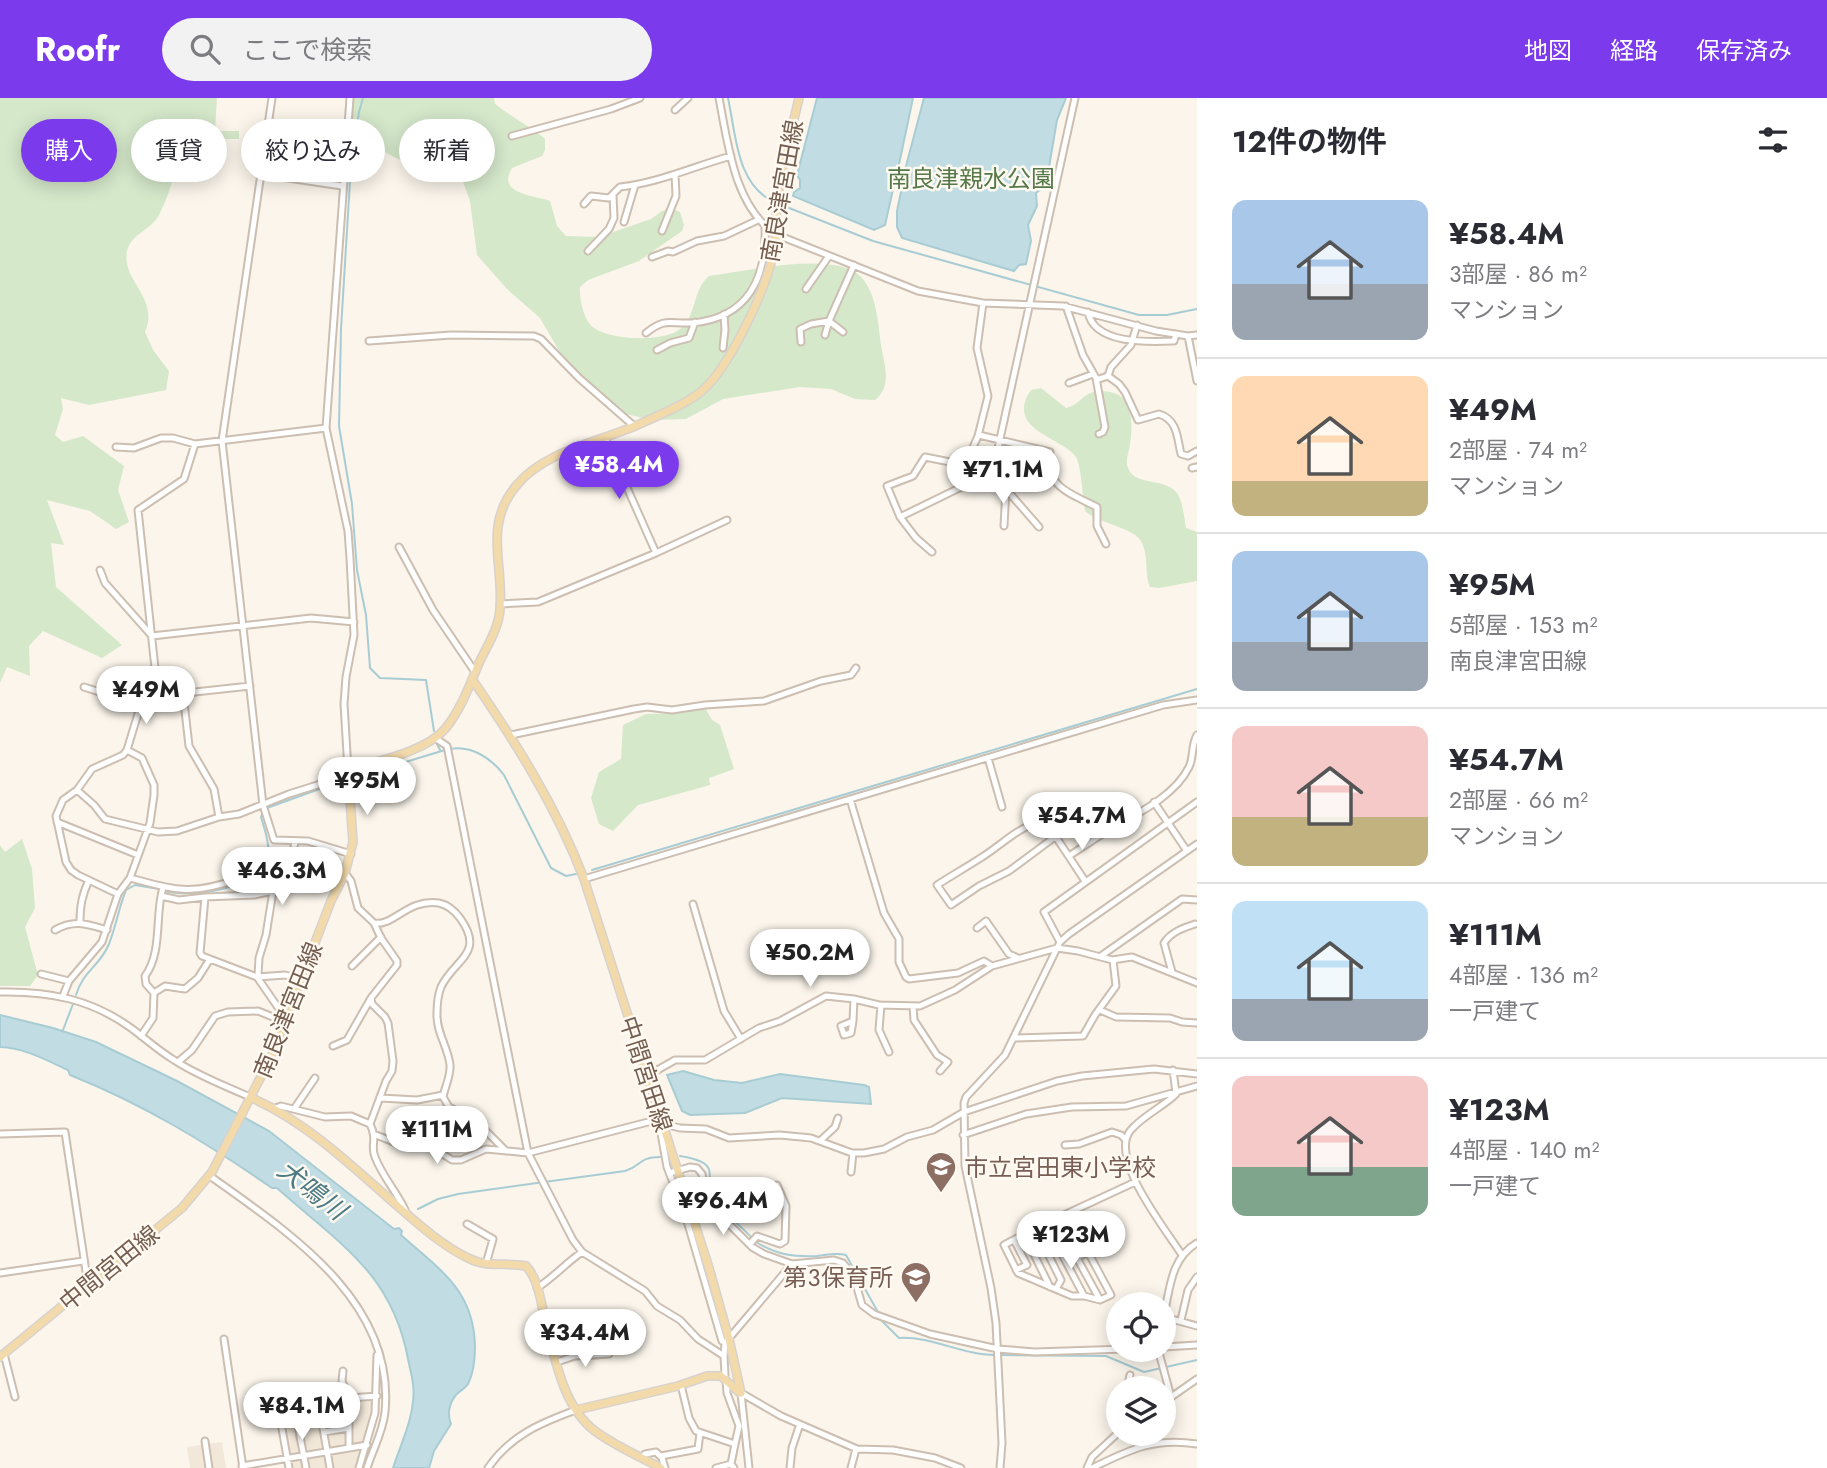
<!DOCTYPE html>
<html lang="ja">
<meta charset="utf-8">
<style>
:root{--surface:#fff;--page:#f2f2f3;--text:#2b2b33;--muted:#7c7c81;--line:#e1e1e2;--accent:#7c3aed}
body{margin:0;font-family:Jost,"Noto Sans JP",sans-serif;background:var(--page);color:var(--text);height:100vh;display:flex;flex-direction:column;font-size:26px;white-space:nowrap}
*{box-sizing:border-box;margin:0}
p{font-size:23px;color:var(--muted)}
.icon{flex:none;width:38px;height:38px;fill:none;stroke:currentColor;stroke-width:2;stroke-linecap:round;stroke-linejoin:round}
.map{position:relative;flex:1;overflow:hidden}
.details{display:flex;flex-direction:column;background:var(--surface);width:630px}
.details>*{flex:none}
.banner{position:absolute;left:21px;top:21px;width:665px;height:63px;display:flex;gap:14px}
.tools{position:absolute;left:1106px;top:1194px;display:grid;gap:14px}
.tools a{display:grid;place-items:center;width:70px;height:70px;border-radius:50%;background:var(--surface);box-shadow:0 4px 18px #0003;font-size:35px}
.price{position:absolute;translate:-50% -60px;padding:0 16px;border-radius:24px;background:#fff;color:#222;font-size:23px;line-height:46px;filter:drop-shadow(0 2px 4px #0008)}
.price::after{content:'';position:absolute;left:50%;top:42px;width:21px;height:16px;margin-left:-10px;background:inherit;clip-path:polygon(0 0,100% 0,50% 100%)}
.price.selected{background:var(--accent);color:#fff}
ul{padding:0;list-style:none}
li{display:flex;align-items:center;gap:21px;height:175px;padding:0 35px}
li+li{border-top:2px solid var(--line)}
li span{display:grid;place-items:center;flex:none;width:196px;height:140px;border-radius:14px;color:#555}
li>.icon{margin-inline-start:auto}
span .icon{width:84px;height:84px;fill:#fffc;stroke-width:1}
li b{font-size:30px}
h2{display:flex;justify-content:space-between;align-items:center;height:84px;padding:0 35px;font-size:30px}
.chip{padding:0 24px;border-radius:32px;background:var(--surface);box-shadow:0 4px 18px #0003;font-size:24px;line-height:63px}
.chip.selected{background:var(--accent);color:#fff}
header{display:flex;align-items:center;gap:42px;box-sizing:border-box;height:98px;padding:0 35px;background:var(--accent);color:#fff}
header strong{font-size:33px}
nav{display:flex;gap:38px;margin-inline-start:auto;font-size:24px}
.search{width:490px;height:63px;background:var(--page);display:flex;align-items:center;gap:18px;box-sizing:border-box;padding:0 24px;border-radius:38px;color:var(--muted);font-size:26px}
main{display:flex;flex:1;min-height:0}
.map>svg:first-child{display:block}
.residential{fill:#f2e8da}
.green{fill:#d5e8ca}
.water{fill:#c1dde3;stroke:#a8ccd4;stroke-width:2}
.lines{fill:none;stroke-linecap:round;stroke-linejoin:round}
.stream{stroke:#a8ccd4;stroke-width:2}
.minor-casing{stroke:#ccbeb1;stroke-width:9}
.major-casing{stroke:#d8d2ce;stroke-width:10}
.minor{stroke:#fff;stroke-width:5}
.major{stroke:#f3daaa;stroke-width:7}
.labels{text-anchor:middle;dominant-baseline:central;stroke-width:5;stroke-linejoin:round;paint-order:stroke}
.park-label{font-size:24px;fill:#557849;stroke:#fef9f1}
.street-label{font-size:24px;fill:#745e50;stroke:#fef9f1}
.education-label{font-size:24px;fill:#785e54;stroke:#fef9f1;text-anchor:start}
.water-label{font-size:26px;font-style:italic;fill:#4c7a85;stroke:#fef9f1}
</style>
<header>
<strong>Roofr</strong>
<div class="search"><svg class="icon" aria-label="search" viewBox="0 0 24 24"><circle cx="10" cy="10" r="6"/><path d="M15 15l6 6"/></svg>ここで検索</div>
<nav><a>地図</a><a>経路</a><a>保存済み</a></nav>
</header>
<main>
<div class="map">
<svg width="1197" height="1370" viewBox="0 0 1197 1370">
<rect width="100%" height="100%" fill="#fbf5eb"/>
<path class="residential" d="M374,1300L369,1330L355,1370H292L282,1316L352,1302Z
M222,1344L226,1370H190L187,1349Z"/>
<path class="green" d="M0,0H217L215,33H239V41H207L181,33C177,62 173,91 159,117C152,131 131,136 127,153C121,183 160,200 145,234L153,252L169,273L166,292L89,307L61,300L63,311L55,337L63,344L83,338L124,368L118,392L129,424L116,431L90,413L47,402L64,447L51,445L56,489L122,547L102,560L43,533L29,548L30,578L7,569L0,585Z
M351,0H494L495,6C511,19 529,27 545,41V52L542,58L512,70C496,97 535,97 550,103L557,128L566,138L599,139L651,121L662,113L673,111L680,114L684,127L682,133L639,163L588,182L580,189C579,199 583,217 589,225C601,243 661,244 677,233C698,220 691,193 709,178C743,174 837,151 862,180C877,197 878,226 881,247C884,266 893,288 875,302L855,301L831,291L800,289L723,301L686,321L652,322L617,314L588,293L561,256L540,220L507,191L477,157L470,103L462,81C447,73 429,73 413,67C401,63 368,47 360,37C351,28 351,12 351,0Z
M1041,290L1066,310C1078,308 1082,297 1093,294C1099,292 1108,293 1114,295C1133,301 1133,328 1130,346C1129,355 1124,364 1129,372C1137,388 1165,380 1176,394C1183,402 1184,420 1186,430L1197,434V483L1159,490L1150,489C1144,476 1149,459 1142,445C1136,430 1100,426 1085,413C1083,401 1081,366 1076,359C1062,339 1004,332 1031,292Z
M705,610L712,622L720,627L734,671L709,680L710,687L638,707L613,733L599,726L591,700L599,674L621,661L623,627L646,616L683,615Z
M22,741L32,771L35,810L25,829L38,877L30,888H0V747L5,754Z"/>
<path class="water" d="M817,0H913L898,71L905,72L924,0H1066L1057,22L1046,87L1036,95L1037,108L1028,127L1031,143L1026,166L1019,167L1014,173L902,140L897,129V113L904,79L896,78L885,127L874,132L793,98L794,94L800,90V82L797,77Z
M0,917L53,930L96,944L177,983L269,1033L394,1131L399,1130L402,1133L401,1137C440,1172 474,1192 475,1249C475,1260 473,1276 468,1286C465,1291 460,1292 456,1297C449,1305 447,1317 451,1326L434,1353L429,1370H393C400,1348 411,1326 413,1303C415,1287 411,1276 408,1261C392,1174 337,1144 277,1090H272C207,1045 143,1006 70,977L68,972C46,962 25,950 0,949Z
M683,973L714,982L742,985L780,976L864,987L869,989L871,1006L782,1000L745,1015L690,1017L682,1013L667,977Z"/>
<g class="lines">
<path class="stream" d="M363,0L359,14L351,67L341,231L339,328L352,406L357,472L366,517L370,570L380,580L426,582L434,633
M728,0C736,36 736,86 774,104
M779,106L873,143L1139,217H1167L1197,211
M437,646L440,652
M450,651C472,647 492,661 504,677L551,770L566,778L576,776
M353,680L445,652
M267,710L347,681
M592,772L1197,591
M164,793C194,800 260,792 268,756C270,744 264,730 261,719L263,714
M76,897C83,873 100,868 109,846C116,828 119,809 126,792L135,787L159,791
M63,932L73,906
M680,1058C729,1066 698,1080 716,1104C726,1117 741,1128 752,1140
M418,1111L438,1101L458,1096L625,1073C641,1069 638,1059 660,1059
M756,1144C777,1157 793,1159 817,1158C828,1157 835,1154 846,1157L879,1216
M881,1222L899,1240C932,1238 962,1257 995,1257
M1000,1257L1106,1258L1144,1274L1197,1262"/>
<g class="minor-casing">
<path id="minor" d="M272,0L222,343L263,707L274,742L308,743L351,756
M719,0C728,46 734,107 775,136L918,193L983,205L1063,208L1156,233L1188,238L1197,237
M675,12L688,0
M512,38L611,11L640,0
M261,76L342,88
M584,106L591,98L609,100L620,89C658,85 695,68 731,58
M624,124L635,87
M662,133L676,98L675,76
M588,153L609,131L614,120L613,97
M652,159L668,153L673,154L697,143L724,138L758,122
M806,191L829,158
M1066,208L1083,257L1096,280L1099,281L1108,278L1119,286L1125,294L1138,322L1159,316C1178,322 1177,340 1181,356L1188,358L1197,353
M1088,214C1094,247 1150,244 1174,243L1176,236
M646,235C666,219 669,226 692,225C748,220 767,180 765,128
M825,237L829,223L843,234
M1188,238L1197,283
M369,243L451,237L534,238L541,241L579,280L634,328
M801,244L800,231L811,226L829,223L854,167
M723,250L725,232L724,216
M657,252L670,245L689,240L695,224
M1108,278L1111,269L1131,247L1137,227
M1096,280L1105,329L1103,334L1099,336
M1069,285L1093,276
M979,337L1050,354C1043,388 1071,396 1097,409V428L1106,446
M605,340L656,455
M116,349L134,350L161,340H173L195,346L326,330
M994,368L1006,391L1039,429
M1192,370L1197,369
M900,419L887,388L913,378L925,359L950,364L962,363L970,356L978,338L988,298L977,250L983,205
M1004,428L1006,391
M399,449L433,512L475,574
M932,454L916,440L900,419L986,377L994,368L1075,0
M100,472L105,485L152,538
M500,506L538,504L656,455L727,422
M152,538L311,520L354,524
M84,589L109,597L158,598L250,588
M183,595L189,648L214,691L219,719
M158,598L138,412L184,381L195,346
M511,637L634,611L647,609L672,612L705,607L764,603L821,583L851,577L856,570
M435,640L447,648L528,1055L573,1142L582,1154L645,1193L657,1208L680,1222L698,1241L724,1258L725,1245L792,1166
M988,660L1002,709
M348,672L344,606L346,579L354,537L350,460L348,433L326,330L350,0
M77,692L94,707L105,721L158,734L177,733L219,719L239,716L289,696L349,677
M850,701L884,815L899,841V864L906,879L909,881L958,875L984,863L992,868
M1154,704L1187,753
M57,724L138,757
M1055,738L1044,723C1019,727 1001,748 979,761C965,770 951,778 937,787L951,807L979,788L1009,773L1095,709L1110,731C1137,716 1175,698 1189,669C1194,659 1191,647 1197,637
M1056,739L1085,783
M1069,758L1110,731
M345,775L351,783L358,810L374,825L381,840L397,863V867L371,900L372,906L385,919L388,925L393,963L392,973L386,983L370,1026
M130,780C176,792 190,798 238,781
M584,781L1163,607L1197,602
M163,789L161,798L179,802L205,799L200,855L202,858L257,879L286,921
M118,796L78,777L71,772L66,764L56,718L63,702L77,692L92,671L123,657L127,652L144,596
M205,799L254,797L273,793
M693,806L724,913L741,941
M80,824C80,808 82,797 89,782
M374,825C393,829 408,800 439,805C448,807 454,812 460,820C486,856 454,861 441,889C438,897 437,907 437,915C436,934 448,949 450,967C451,978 445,988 443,999L449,1009L476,1023L506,1053
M977,830L986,823L1009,856L1018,860
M55,832C74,821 87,826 107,832
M1060,844L1044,814L1197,704
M1101,858L1182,801L1197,802
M352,868L381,839
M1172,874L1164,845C1171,834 1183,830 1195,826
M41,876L69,883
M258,877L259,860L266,837L273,793L291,767L295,743
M257,879L285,877L301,881
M0,894C49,893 91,901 131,930C146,941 159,953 174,962C198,978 226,988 252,1000
M154,895L165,888L185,891L198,880L210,861
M63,898L69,883L102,844L118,796L130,780L150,725L154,697V687L142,660L127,652
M881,907L879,932L889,954
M913,908L914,922L937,957L948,964L940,973
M1100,912L1116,919L1170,920L1182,924L1197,925
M853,923L851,935L844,937L841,928L853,923L854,901
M141,938L153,920L154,895L146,886L145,878C161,857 156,824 161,798
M1014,940L1083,938L1095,917L1116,888L1113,862
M333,948L347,942L371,900
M178,964L192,952L215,918L228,914L258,913L285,924
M1173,972L1176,995
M647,978L675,962H705L759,930L780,923L826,898L854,901L879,907L920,908L955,892L992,868L1057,850L1078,853L1112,862L1132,859L1197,885
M1176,996C1163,1009 1142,1018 1130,1033C1109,1061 1166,1132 1182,1157
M380,1000L417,1002L443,997
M275,1010L281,1008L325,1019L351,1018L370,1026C378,1042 370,1048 375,1059C383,1080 398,1095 406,1114
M294,1011L315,980
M660,1030L667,1069L685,1116L722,1243
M0,1036L65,1034L88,1187
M376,1037L404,1048H430L452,1062H461L486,1051L528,1055L652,1023L680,1030L706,1031L729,1040L780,1037L811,1040L852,1055H864L884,1051L907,1039L933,1032L964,1014L1057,983L1082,978L1154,971L1197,976
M963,1037L1026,1016L1072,1009L1126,1008L1197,988
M821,1042L835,1029L838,1020
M1065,1047L1079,1046L1112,1034L1121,1037L1126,1042
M851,1074L853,1055
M670,1075L690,1069L697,1070L702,1076L706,1097L715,1112L752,1149L764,1156L792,1166L834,1162L843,1165L854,1179L862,1207L874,1216L930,1236L998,1251L1035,1254L1126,1251
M210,1078C288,1134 396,1203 385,1314C383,1334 373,1351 367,1370
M467,1126L493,1141L486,1166
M1046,1126L1084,1198H1072L1018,1175L1004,1147C1046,1124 1091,1105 1135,1084
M1024,1136L1050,1189
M1014,1142L1027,1167L1016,1172
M750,1146L757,1138L780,1146L785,1143L786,1108L777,1087
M1048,1156L1061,1182L1056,1191
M1077,1160L1100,1202
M1067,1165L1088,1154L1111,1197L1100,1202L1084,1198
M0,1175L83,1163
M537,1190C554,1179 566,1165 582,1154
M1164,1217C1170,1190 1171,1160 1197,1145
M1164,1219L1197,1228
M1181,1222L1188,1192L1197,1179
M224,1241L243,1370
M1164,1249L1197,1247
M1158,1251L1171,1299
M4,1256L15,1299
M598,1257V1245L614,1244L615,1230L636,1240
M724,1258L725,1277
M557,1264L575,1258L609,1256
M343,1273L342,1283L349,1300V1350
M726,1282L727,1295L739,1328L735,1346
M681,1287L689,1320L696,1333L735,1346L731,1366
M1127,1290L1130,1277
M741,1295L781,1318L857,1351L893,1352L935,1360L961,1370
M741,1295L749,1370
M1164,1304L1197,1281
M319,1308L350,1300L377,1298
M295,1312L306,1370
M324,1334L349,1330
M205,1343L209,1370
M661,1358L698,1351L700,1335
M642,1359L645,1356L656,1354L662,1360L665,1370
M242,1368L367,1347
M289,1370L279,1314L319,1308L330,1370
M359,1370L375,1315L377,1257
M488,1370C510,1338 540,1325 576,1312
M716,1370L731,1366L734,1370
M790,1370L792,1350L800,1326
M851,1370L856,1351
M1000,1370L1002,1345L996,1225L991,1190L965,1068L964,1005L966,999L1005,957L1060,844L1069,836L1197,746
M1087,1370L1092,1359L1118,1335
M1092,1370C1129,1352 1154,1339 1197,1346"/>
</g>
<g class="major-casing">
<path id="major" d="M472,581C516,645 556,708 584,781L709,1170L729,1241L741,1295
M252,1000C306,1024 350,1066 394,1105C417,1125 441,1147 468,1160C487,1170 506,1164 526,1168C539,1182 541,1205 545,1223C555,1260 563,1309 595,1333C615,1348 639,1358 661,1370
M0,1259L182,1110L212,1074L271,959L331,803L345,775L353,744L348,672C377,663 425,654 445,631C460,613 470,587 479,565C487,548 499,530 500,511C504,466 483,428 516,388C545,352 601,344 642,325C663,315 685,307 703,292C730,268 765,193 773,157C778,140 775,121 777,104C782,69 791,34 799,0
M576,1312L678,1288L707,1278H721L740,1295"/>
</g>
<use href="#minor" class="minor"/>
<use href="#major" class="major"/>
</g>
<defs>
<g id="school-pin" transform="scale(1.575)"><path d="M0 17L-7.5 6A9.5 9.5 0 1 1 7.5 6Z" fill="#8d6e63" stroke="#fef9f1"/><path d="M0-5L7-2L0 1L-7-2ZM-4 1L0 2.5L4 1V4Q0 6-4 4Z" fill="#fff"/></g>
</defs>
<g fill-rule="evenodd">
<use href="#school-pin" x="941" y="1069"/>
<use href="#school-pin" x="916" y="1179"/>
</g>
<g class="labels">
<g class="park-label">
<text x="971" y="80">南良津親水公園</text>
</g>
<g class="street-label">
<text transform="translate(782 93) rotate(-80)">南良津宮田線</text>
<text transform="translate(288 912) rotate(-68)">南良津宮田線</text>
<text transform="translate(646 976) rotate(72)">中間宮田線</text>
<text transform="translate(109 1170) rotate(-39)">中間宮田線</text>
</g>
<g class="education-label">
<text x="964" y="1069">市立宮田東小学校</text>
<text x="893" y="1179" text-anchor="end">第３保育所</text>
</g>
<g class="water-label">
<text transform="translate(312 1092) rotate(38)">犬鳴川</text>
</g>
</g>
</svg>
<div class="tools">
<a><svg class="icon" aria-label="locate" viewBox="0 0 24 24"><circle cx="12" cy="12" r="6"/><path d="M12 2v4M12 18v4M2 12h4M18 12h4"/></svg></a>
<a><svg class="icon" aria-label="layers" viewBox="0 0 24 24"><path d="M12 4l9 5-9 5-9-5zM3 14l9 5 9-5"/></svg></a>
</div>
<b class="price selected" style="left:619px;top:403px">¥58.4M</b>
<b class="price" style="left:1003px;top:408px">¥71.1M</b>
<b class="price" style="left:146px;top:628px">¥49M</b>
<b class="price" style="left:367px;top:719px">¥95M</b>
<b class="price" style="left:1082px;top:754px">¥54.7M</b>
<b class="price" style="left:282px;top:809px">¥46.3M</b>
<b class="price" style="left:810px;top:891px">¥50.2M</b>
<b class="price" style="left:437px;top:1068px">¥111M</b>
<b class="price" style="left:723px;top:1139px">¥96.4M</b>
<b class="price" style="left:1071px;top:1173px">¥123M</b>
<b class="price" style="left:585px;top:1271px">¥34.4M</b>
<b class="price" style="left:302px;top:1344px">¥84.1M</b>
<div class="banner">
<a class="chip selected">購入</a>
<a class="chip">賃貸</a>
<a class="chip">絞り込み</a>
<a class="chip">新着</a>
</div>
</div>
<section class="details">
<h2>12件の物件<svg class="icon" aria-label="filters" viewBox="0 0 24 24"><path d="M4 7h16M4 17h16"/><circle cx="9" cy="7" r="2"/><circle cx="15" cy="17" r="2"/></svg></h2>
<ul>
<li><span style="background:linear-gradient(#a9c7e8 60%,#9aa5b1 0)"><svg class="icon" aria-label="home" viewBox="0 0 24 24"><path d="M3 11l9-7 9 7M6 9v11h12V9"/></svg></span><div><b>¥58.4M</b><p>3部屋 · 86 m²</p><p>マンション</p></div></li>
<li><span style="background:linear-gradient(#ffd9b3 75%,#c2b280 0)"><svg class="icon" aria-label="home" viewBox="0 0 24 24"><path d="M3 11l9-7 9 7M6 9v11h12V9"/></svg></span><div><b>¥49M</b><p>2部屋 · 74 m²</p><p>マンション</p></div></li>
<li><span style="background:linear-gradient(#a9c7e8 65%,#9aa5b1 0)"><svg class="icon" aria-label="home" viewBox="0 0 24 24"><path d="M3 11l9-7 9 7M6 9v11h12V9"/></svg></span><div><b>¥95M</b><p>5部屋 · 153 m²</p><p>南良津宮田線</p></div></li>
<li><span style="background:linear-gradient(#f6c9c9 65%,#c2b280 0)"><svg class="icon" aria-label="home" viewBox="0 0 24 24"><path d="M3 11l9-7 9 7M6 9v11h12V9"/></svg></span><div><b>¥54.7M</b><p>2部屋 · 66 m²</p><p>マンション</p></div></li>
<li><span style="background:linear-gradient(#bfe0f5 70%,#9aa5b1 0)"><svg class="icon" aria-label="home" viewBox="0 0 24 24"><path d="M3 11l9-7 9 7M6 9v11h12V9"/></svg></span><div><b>¥111M</b><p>4部屋 · 136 m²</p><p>一戸建て</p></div></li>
<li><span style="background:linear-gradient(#f6c9c9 65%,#7fa58c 0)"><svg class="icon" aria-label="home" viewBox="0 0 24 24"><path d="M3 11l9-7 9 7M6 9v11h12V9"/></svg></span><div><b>¥123M</b><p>4部屋 · 140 m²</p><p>一戸建て</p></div></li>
</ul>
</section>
</main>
